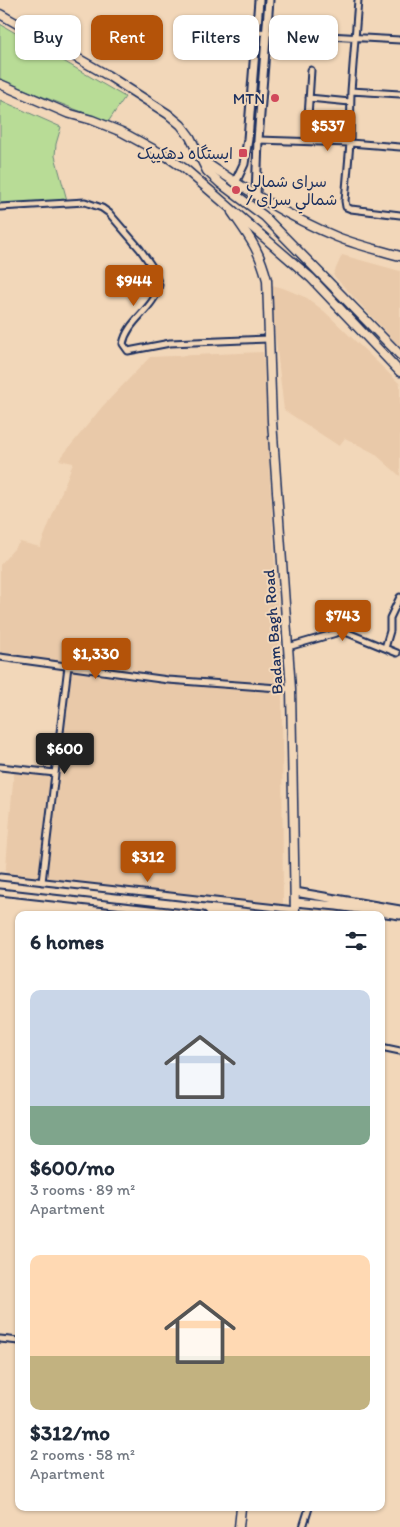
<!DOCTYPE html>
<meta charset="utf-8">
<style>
:root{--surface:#fff;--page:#f6f6f7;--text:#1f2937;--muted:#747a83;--accent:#b45309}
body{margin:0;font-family:Itim,"Playpen Sans Arabic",sans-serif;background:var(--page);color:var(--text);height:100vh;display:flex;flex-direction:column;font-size:19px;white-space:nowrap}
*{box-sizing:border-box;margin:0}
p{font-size:16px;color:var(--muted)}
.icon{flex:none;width:28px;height:28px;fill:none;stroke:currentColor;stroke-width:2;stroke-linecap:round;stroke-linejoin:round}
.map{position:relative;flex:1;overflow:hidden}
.sheet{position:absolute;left:15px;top:911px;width:370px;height:600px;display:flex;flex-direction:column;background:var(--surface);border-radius:10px;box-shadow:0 1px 4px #0004}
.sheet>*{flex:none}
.top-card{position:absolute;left:15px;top:15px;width:370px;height:45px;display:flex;gap:10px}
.price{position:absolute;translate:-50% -42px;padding:0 11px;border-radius:5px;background:var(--accent);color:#fff;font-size:16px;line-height:32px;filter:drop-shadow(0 1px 2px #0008)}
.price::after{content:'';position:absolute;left:50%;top:30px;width:15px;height:11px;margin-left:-8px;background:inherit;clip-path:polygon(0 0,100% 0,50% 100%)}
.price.on{background:#222;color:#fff}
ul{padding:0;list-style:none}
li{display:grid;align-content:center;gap:10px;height:265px;padding:0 15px}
li span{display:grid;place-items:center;height:155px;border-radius:10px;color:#555}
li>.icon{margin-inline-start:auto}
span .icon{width:90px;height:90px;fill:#fffc;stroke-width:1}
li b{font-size:21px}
h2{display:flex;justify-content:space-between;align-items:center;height:60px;padding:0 15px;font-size:21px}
.tag{padding:0 18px;border-radius:10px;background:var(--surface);box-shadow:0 1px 4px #0004;font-size:18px;line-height:45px}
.tag.on{background:var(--accent);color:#fff}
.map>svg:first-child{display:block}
.built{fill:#e9c9a9}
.green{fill:#b8dc96;stroke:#6a867a}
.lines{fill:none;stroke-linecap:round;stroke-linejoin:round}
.minor-casing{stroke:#1b2f5e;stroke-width:9}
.secondary-casing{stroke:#1b2f5e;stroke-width:11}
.primary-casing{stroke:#1b2f5e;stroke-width:11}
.trunk-casing{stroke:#1b2f5e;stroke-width:11}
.minor{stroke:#f2d7b9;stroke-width:5}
.secondary{stroke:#f2d7b9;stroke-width:7}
.primary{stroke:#f2d7b9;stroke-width:8}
.trunk{stroke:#f2d7b9;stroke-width:8}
.poi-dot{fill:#d1495b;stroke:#f2d7b9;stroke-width:2}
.labels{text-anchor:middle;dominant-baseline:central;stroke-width:4;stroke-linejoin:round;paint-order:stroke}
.poi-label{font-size:16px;fill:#1b2f5e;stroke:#f2d7b9;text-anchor:end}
.street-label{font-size:16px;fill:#1b2f5e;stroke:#f2d7b9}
</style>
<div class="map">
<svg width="400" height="1527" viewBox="0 0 400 1527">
<rect width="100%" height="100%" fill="#f2d7b9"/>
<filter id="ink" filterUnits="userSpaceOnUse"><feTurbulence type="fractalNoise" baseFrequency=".02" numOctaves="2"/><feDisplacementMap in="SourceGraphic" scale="10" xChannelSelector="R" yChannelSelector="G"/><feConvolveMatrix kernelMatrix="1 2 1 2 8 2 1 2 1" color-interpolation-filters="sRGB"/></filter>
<g filter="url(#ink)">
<path class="built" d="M342,255L400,271V347L333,275Z
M272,285L283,288L307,298L324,311L400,384V476L374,453L345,438L339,446L284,410L271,299Z
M263,352L282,694L283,913L5,878L14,770L54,774L68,667L0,657V565L20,542L40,547L73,463L59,460L102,407L150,357Z"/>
<path class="green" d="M0,24L125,97L108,122L0,80Z
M0,100L61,127L56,144L55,156L68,204L0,208Z"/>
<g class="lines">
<g class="minor-casing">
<path id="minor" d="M358,0L351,91L350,143L345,201L346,207L351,209L400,215
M256,32L400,40
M351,91L400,94
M309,98L350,102
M308,117L311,70
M258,140L350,143L400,147
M0,207L85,202L102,208L109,213L140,249L153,268L159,285C155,309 128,319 123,344L128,351L170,343L269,339
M288,647L343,631L397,653
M385,648L390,631V618L400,597
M0,657L168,680L291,689
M0,767L55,773
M0,877L295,910
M42,882L68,666
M0,892L203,915
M381,1047L400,1051
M0,1339L19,1341
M303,1527L309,1508"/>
</g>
<g class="secondary-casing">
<path id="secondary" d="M235,183L244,164L248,139L259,0
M256,196L258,140L269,0
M295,892L400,910
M295,902L337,906L400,915"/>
</g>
<g class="primary-casing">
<path id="primary" d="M199,158C243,188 288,217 337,237C357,245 379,250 400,256
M232,212C250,238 259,249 267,280L272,421L291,689L295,915
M239,1527L241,1508"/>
</g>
<g class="trunk-casing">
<path id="trunk" d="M0,14L107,75L168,114L181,125L190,137L207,171L220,183L264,216L400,355
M0,84L67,113L92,120L122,132L166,156L185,169L311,278L400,372"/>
</g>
<use href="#minor" class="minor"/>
<use href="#secondary" class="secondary"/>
<use href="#primary" class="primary"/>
<use href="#trunk" class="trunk"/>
</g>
</g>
<g class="poi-dot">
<circle cx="275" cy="98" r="5"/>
<rect x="238" y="148" width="10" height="10" rx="2.5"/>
<circle cx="236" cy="190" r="5"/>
</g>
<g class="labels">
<g class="poi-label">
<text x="265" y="98">MTN</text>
<text x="233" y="153">ایستگاه دهکیپک</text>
<text x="246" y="181" text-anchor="start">سرای شمالي<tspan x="246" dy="18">/ شمالي سرای</tspan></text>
</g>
<g class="street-label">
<text transform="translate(273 632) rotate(-94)">Badam Bagh Road</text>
</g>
</g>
</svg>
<b class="price" style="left:328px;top:152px">$537</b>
<b class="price" style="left:134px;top:307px">$944</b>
<b class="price" style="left:343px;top:642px">$743</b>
<b class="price" style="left:96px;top:680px">$1,330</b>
<b class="price on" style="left:65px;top:775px">$600</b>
<b class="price" style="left:148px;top:883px">$312</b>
<div class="top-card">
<a class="tag">Buy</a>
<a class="tag on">Rent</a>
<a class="tag">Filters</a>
<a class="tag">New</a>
</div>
<section class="sheet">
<h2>6 homes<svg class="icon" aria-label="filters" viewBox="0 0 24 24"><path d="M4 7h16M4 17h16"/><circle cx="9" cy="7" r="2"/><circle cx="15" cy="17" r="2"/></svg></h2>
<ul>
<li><span style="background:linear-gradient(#c9d6e8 75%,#7fa58c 0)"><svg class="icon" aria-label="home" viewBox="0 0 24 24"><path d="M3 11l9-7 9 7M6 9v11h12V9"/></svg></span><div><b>$600/mo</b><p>3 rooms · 89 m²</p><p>Apartment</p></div></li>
<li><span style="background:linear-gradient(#ffd9b3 65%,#c2b280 0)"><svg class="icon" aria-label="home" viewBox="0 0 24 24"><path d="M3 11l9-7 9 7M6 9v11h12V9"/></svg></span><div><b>$312/mo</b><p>2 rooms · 58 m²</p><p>Apartment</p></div></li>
</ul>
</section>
</div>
